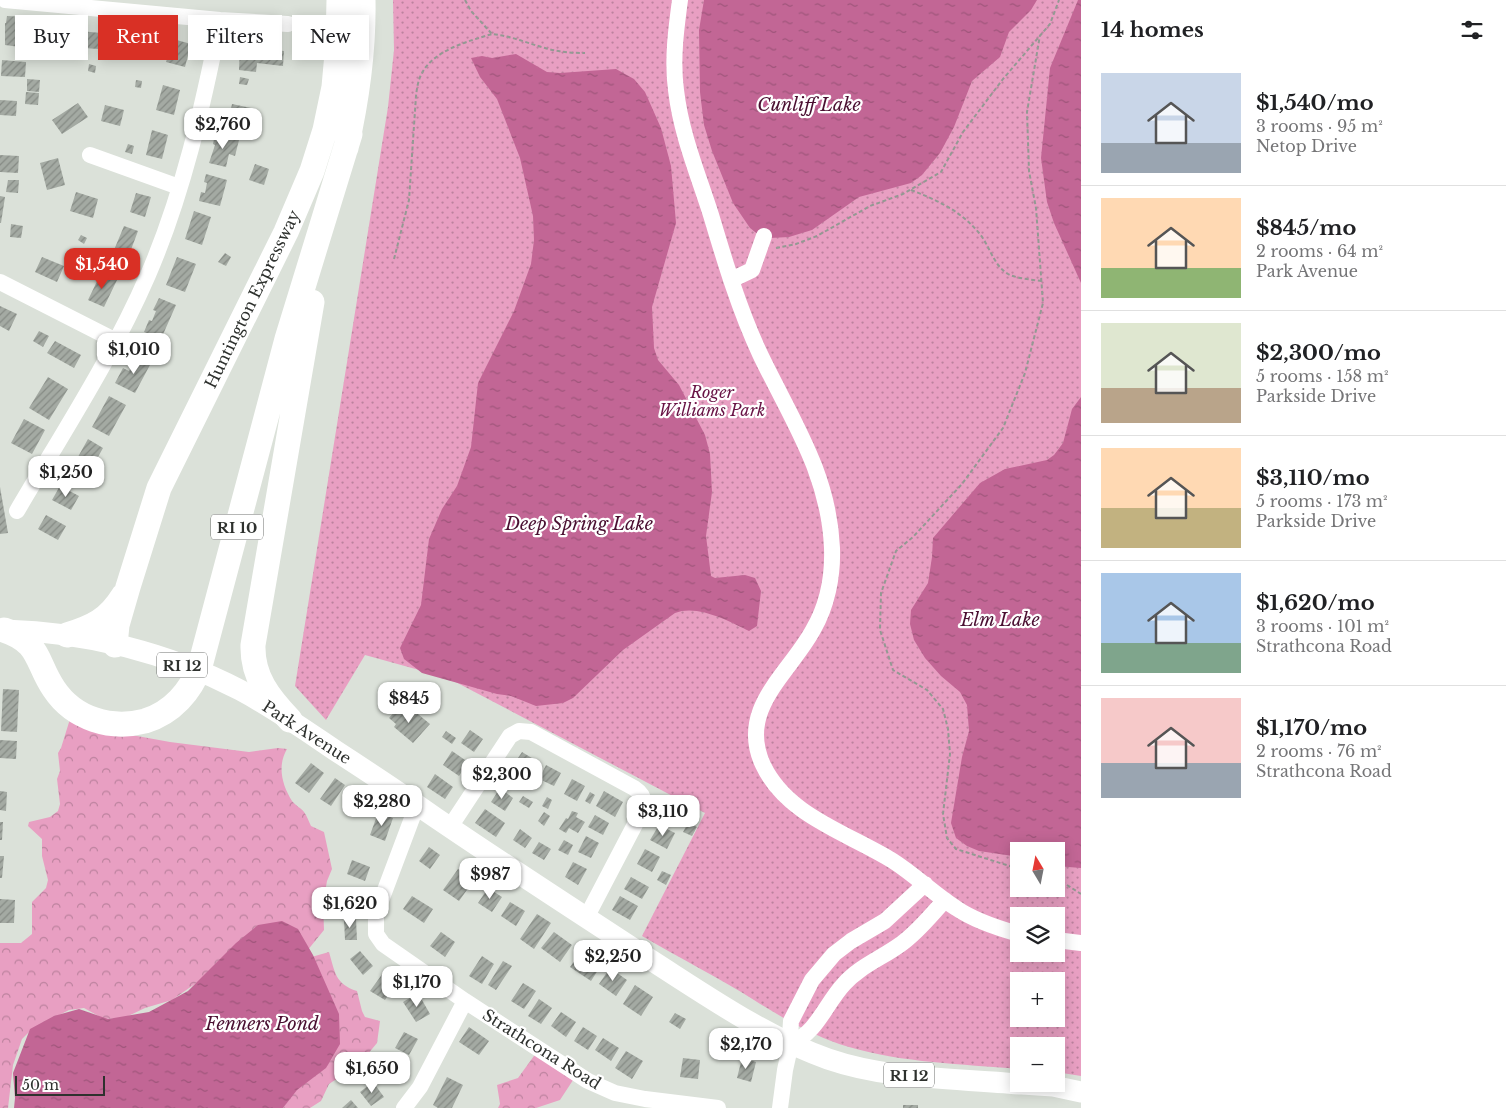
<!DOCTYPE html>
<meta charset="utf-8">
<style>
:root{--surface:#fff;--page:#f2f2f2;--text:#202124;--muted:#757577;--line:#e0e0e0;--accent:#d93025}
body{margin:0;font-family:"Libre Baskerville",serif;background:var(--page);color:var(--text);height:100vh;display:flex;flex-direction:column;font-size:19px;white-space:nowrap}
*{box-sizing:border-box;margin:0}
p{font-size:16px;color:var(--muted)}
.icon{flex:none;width:28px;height:28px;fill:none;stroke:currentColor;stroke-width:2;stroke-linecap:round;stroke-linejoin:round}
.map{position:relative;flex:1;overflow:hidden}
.panel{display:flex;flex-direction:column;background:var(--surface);width:425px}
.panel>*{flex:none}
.guide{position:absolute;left:15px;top:15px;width:475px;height:45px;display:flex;gap:10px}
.needle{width:32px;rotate:350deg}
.tools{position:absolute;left:1010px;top:842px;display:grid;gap:10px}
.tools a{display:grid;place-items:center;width:55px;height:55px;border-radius:0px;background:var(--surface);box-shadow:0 2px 12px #0003;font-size:25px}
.scale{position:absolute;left:15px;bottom:12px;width:90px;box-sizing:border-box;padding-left:5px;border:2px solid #2e312e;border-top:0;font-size:14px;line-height:18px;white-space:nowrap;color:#2e312e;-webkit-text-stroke:4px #fff;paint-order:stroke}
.price{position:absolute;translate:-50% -42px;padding:0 11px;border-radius:10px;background:#fff;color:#222;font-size:16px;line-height:32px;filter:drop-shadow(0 1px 2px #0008)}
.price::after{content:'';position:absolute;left:50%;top:30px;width:15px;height:11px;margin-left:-8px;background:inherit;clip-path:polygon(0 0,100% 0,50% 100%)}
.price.on{background:var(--accent);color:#fff}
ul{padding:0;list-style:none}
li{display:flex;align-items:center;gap:15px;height:125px;padding:0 20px}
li+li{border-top:1px solid var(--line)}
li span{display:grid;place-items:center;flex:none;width:140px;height:100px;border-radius:0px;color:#555}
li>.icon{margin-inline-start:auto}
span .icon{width:60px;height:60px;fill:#fffc;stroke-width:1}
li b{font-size:21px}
h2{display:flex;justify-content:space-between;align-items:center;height:60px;padding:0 20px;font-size:21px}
.pill{padding:0 18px;border-radius:0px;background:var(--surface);box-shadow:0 2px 12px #0003;font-size:18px;line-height:45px}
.pill.on{background:var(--accent);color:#fff}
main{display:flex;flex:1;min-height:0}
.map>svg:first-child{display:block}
.forest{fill:url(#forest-crowns)}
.park{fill:url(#park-dots);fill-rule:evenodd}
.water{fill:url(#water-ripples)}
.building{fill:url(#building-hatch)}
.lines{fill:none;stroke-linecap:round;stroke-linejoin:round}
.path{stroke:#949993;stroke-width:2;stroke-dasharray:4 2.5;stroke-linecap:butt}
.minor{stroke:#fff;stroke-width:16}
.major{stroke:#fff;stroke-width:21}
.highway{stroke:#fff;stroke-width:25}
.labels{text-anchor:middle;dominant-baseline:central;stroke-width:4.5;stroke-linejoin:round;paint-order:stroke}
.shield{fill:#fff;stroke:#6d6f6d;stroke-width:1}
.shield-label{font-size:15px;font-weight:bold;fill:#2e312e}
.street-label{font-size:16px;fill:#2e312e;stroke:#fff}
.park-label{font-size:16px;font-style:italic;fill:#681345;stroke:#fff}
.water-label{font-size:18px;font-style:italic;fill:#4a0f31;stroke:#fff}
</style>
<main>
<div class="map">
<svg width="1081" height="1108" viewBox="0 0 1081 1108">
<defs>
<pattern id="forest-crowns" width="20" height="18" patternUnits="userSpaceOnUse" patternTransform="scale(1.25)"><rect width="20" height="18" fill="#e89fc2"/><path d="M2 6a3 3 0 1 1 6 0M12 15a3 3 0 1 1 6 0" fill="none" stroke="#bc829e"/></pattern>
<pattern id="park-dots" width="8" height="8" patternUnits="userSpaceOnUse" patternTransform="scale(1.25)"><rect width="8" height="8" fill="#e89fc2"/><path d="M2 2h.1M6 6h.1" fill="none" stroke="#bc829e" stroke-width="1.8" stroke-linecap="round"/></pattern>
<pattern id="water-ripples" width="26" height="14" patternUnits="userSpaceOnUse" patternTransform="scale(1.25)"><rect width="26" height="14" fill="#c26695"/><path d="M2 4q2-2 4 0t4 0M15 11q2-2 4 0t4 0" fill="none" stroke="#9e557a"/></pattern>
<pattern id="building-hatch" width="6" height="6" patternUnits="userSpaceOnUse" patternTransform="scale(1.25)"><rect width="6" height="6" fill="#a4aaa3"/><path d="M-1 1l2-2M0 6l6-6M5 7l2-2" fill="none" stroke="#868b85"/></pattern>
</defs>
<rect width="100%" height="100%" fill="#dbe1d9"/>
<path class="forest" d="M70,719L115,732L170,742L249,752L278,748L287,749C277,766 282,785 292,801C296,806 301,808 304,812C307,816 309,822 311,826L324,832L332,869L327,881L323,903L324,930L307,951L202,979L172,1000L145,1008L124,1018L104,1019L84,1008L69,1010L32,1029L22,1039L13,1065L8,1108H0V943H21L32,934V902L46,888L48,880L42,856V839L28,826L29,822L50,817L58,811L60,804L57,779L60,771L58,753L61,748Z
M329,952C335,972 335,984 357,991L362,1011L365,1017L380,1021L377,1043L367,1055L363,1069L353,1076L335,1080L329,1084L321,1101L310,1108H283L307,1073L308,958Z
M539,1049L577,1074L560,1100L536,1108H498L500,1104L497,1085L518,1078Z"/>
<path class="park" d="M393,0H1081V1076L1056,1072V1046H1019V1069C962,1064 904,1063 849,1047C815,1037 784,1019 754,1000C718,977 679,958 642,936L705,813L448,678L365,655L326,720L295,686L388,107L394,50ZM1019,851H1056V889H1019ZM1019,916H1056V954H1019ZM1019,981H1056V1019H1019Z"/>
<path class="water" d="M704,0H1037L1031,10L1009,32L1000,57L972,81L954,127L940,153L922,175L911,183L859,197L812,230L789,237L770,238L759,235L750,228L733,203L712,151L704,125L700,92L699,30Z
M1078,0H1081V283L1054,223L1047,202L1041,158L1050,68Z
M516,54L547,72L560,73L616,69L634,79L645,92L661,128L671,166L676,223L652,307L654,348L658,360L679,385L705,435L710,454L712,492L706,536L711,576L715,578L745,575L755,578L761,591L757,626L749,631C729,621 697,604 675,613L623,650L573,698L563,703L536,706L511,696L497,694L422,673L404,659L400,648L421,605L429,539L442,509L457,486L471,447L478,383L514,311L531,264L534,240L533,216L520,158L497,99L480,77L471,58L482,56L492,58Z
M1081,397V868L1056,866V851H1019V857L979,851L967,846L956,838L951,823L962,757L969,731L967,705L960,692L941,676L925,658L914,640L910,624L911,610L928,583L932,557L933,538L980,483L1005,469L1047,460L1054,455L1063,443L1072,409Z
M282,921L298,929L313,955L339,1014L340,1044L326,1068L297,1090L283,1108H14L15,1098L13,1073L30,1029L54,1016L79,1009L108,1019L149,1012L188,991L236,943L258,925Z"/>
<path class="building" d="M7,16L28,17L27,26H24L23,32H27L26,40H21L20,47L5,45V23H6Z
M69,30L101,33L99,49L67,47Z
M113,34L136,35L135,50L112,49Z
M173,39L191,44L185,67L166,62Z
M24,47L35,48V59L23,58Z
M240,47L258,49V52H267L268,49L284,51L283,66L257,63L256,72L239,70Z
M2,60L26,62L25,77L1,76Z
M89,64L96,66L95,73L88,71Z
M240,77L249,79L247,85L239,84Z
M27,79L40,80L39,92L27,91Z
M136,80L142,81L141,88L135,87Z
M163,85L180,90L174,115L156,110Z
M26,92L39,93L38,105L25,104Z
M0,100L17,101L16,116L0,115Z
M78,103L88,117L62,134L52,120Z
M232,104L251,108L247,123L229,118Z
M105,105L124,110L120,126L101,121Z
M152,130L168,135L162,159L146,155Z
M215,134L239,140L235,156L229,154L226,167L209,163L215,145L213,144Z
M128,144L134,146L132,154L125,152Z
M0,155L19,156L18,173L0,172Z
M58,158L65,185L47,190L40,163Z
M255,164L269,169L264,185L249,180Z
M206,174L227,180L220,206L199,201L201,192L205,193L207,183L204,182Z
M8,180H19L18,193L6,192Z
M76,192L98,199L93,218L70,211Z
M136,193L151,197L145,217L130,212Z
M0,196L5,197L1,223H0Z
M194,211L211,217L202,245L185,239Z
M11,224L23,226L21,238L10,237Z
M124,226L138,231L129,255L114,250Z
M81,235L87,238L84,244L78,240Z
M225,253L231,257L226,266L218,262Z
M42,257L64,266L57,282L35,272Z
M177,257L196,264L185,292L166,285Z
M101,273L117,280L104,307L88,300Z
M159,298L176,305L161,339L144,332L149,320L152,321L156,311L153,310Z
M0,306L17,314L9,331L0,326Z
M39,331L49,336L43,347L33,341Z
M55,341L81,355L74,368L47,353Z
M138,356L151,363L135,393L115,383L123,368L129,371Z
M48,377L68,389L49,420L29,408Z
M109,396L126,405L109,436L92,427Z
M24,419L45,430L32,454L11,443Z
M88,439L103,448L84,482L69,473Z
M60,486L79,496L71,510L52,500Z
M0,487L8,533L0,534Z
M46,515L66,526L58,540L38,529Z
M3,689L19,690L17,732L1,731Z
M398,708L407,716L413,710L430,724L413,743L394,727L396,724L389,718Z
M470,730L483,739L474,752L461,743Z
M446,731L456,738L452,744L442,737Z
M0,740L17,741L16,759L0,758Z
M452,751L468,762L459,776L443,765Z
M522,752L535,760L525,776L512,767Z
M311,763L324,773L309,793L295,783Z
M546,765L561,773L554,786L539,779Z
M435,774L453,787L445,799L427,787Z
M335,778L345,785L331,806L320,799Z
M572,779L585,786L577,801L564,794Z
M500,788L513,798L505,811L491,802Z
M0,791L7,792L6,811L0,810Z
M604,791L623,802L615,817L596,806Z
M590,792L595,795L590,804L585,801Z
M523,796L533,802L529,808L519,802Z
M547,797L552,800L548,809L542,806Z
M670,801L687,810L679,825L663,816Z
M485,809L505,823L496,837L475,823Z
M572,811L578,813L576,817L585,822L578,833L569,828L566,833L559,829L566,818L568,819Z
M544,812L550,816L544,826L538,821Z
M378,813L393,818L385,841L370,835Z
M595,815L609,823L603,835L588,827Z
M0,822H3L2,840H0Z
M688,823L697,827L692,836L683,832Z
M659,825L675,833L667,849L650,840Z
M520,829L532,838L525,848L513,840Z
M586,836L599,843L591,858L578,852Z
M564,840L573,845L568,855L558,850Z
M539,842L551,849L544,860L532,853Z
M429,847L440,855L430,869L419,861Z
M645,849L660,857L652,872L637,864Z
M0,856H4L2,878H0Z
M352,860L370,867L365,881L347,874Z
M573,862L587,869L578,885L565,877Z
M458,869L474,880L459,901L443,890Z
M662,871L671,875L666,885L657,880Z
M631,877L649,887L642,899L624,889Z
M344,887L362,894L358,907L339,900Z
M488,888L502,897L492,912L478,903Z
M412,896L433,909L424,923L403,909Z
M620,896L638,906L630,920L612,910Z
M0,899L15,900L14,923H0Z
M510,902L525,911L516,926L501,916Z
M537,914L551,923L534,949L520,939Z
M344,919H356L357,940H345Z
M441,932L455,942L445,957L430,946Z
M554,932L572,945L560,962L541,948Z
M582,950L602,964L591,981L570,967Z
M360,951L373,966L363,975L350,959Z
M482,956L494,964L482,984L469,976Z
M503,961L512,966L496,990L488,985Z
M610,968L627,980L616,996L599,984Z
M383,973L397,982L385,1000L370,991Z
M523,983L536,991L524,1009L511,1001Z
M635,985L653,997L641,1016L623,1004Z
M418,993L430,1014L416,1022L403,1002Z
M539,999L552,1008L541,1024L528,1016Z
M561,1012L576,1022L566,1037L551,1026Z
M675,1013L686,1019L680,1029L669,1022Z
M469,1027L489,1041L479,1055L459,1042Z
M583,1027L597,1036L588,1050L574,1041Z
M404,1032L418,1039L409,1055L395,1048Z
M603,1038L619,1048L611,1061L595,1050Z
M626,1051L643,1061L632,1079L615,1068Z
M391,1056L405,1063L395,1082L381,1075Z
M683,1058L700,1060L698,1079L680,1077Z
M742,1058L756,1062L751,1082L737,1078Z
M447,1077L463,1085L452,1108H438L433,1105Z
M373,1082L384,1097L371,1106L360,1092Z
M351,1100L358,1108H342Z
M903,1105H918V1108H903Z"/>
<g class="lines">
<path class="path" d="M465,0L471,11L492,34C511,36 527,43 545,48C558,52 571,53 585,53
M911,190C937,200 961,211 979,233C990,246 993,265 1008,274C1015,278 1033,280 1042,281
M776,248L796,244L817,236L870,206L903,194L941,172L963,132L1003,79L1050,24L1059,0
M394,259L409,200L416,96C417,88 418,80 422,73C434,50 469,41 492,34
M1019,869L956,849L947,838L943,814L950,754L948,729L943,709L927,690L893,670L880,630L881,593L896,551L913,537L962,484L1003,428L1025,373L1043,303L1036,208L1029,171L1027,112L1040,35
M1056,878L1081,894"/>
<path class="minor" d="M5,0L220,20L288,24
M680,0C676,30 672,60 676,90C681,134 698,174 711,215C725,262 739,309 760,354C791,419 829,473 832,548C833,576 827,606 813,630C789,674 737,709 763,765C787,816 848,833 893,861C915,875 934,894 956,908C975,921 997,928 1019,934
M90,155L179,187
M731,280L752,270L764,236
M0,282L116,341
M17,511C62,434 112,358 148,275C183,194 203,106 220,20
M417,805L376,914V934L383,944L465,1001L588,1081L615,1093L645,1099L718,1108
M450,827L510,736L519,731L531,732L634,788C643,794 646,801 642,811L586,918
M1056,940L1081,943
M791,1043C817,1033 826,1003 844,984C860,966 882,958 901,944C918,932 931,915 945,900
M404,1108L420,1087L465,1001
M780,1108L785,1070L791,1043L790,1036L791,1021L812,980L834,954L851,941L885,921L925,884"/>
<path class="major" d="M5,630C86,632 169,653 240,690C274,708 305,730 336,751C370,773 403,795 436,818C508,867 581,914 654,962C707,996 768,1038 828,1059C889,1080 955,1078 1019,1084
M1022,1084L1053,1086L1081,1092"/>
<path class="highway" d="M346,148C357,99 364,51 363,0
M4,630C41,642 36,663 54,689C74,719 111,730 145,721C172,713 191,691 200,666L287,339L350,134
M67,635C93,627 108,620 123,596
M115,645L117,625L128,587L159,488L286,232L312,171L325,130L334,87L338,43L339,0
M290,720C269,698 252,677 253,645L312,302"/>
</g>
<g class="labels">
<g class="shield">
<rect x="211" y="514.5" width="52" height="25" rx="4"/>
<rect x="157" y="652.5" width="50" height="25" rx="4"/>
<rect x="884" y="1062.5" width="50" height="25" rx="4"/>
</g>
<g class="shield-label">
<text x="237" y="527">RI 10</text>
<text x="182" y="665">RI 12</text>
<text x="909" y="1075">RI 12</text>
</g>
<g class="street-label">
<text transform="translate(252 299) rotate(-64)">Huntington Expressway</text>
<text transform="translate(307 732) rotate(33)">Park Avenue</text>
<text transform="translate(542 1049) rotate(32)">Strathcona Road</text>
</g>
<g class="park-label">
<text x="712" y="392">Roger<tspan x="712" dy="18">Williams Park</tspan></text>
</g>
<g class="water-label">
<text x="809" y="105">Cunliff Lake</text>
<text x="579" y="524">Deep Spring Lake</text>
<text x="1000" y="620">Elm Lake</text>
<text x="262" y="1024">Fenners Pond</text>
</g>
</g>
</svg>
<div class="tools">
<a><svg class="needle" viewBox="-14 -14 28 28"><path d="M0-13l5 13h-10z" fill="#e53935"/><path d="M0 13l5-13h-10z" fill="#757577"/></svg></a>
<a><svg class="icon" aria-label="layers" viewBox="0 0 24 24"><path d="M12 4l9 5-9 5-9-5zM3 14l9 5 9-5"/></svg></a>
<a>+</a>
<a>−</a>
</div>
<div class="scale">50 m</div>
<b class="price" style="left:223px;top:150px">$2,760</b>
<b class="price on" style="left:102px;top:290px">$1,540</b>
<b class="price" style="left:134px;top:375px">$1,010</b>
<b class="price" style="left:66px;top:498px">$1,250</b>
<b class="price" style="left:409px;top:724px">$845</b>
<b class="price" style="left:502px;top:800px">$2,300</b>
<b class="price" style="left:382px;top:827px">$2,280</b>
<b class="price" style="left:663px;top:837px">$3,110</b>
<b class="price" style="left:490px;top:900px">$987</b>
<b class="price" style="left:350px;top:929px">$1,620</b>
<b class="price" style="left:613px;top:982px">$2,250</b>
<b class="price" style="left:417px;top:1008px">$1,170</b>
<b class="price" style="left:746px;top:1070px">$2,170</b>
<b class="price" style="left:372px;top:1094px">$1,650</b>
<div class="guide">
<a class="pill">Buy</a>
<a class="pill on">Rent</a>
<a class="pill">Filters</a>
<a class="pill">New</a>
</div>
</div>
<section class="panel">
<h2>14 homes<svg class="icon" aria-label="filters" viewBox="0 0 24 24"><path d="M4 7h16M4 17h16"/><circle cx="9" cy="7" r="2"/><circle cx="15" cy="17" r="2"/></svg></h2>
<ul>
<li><span style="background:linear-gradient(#c9d6e8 70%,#9aa5b1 0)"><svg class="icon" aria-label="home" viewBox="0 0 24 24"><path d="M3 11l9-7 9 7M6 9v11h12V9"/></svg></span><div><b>$1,540/mo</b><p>3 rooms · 95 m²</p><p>Netop Drive</p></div></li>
<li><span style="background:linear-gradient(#ffd9b3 70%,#8fb573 0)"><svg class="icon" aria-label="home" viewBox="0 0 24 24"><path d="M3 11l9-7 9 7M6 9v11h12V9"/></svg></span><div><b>$845/mo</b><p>2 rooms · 64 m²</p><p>Park Avenue</p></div></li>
<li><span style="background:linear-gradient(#dfe7d0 65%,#b9a48a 0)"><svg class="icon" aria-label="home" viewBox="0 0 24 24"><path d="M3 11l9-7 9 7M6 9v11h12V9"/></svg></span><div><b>$2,300/mo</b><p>5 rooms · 158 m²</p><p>Parkside Drive</p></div></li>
<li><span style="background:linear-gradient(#ffd9b3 60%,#c2b280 0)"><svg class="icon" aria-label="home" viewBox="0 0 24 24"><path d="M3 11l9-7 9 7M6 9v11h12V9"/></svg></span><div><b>$3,110/mo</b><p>5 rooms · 173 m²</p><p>Parkside Drive</p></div></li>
<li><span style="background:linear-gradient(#a9c7e8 70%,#7fa58c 0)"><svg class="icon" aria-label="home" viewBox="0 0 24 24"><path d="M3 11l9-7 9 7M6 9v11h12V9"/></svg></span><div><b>$1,620/mo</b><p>3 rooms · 101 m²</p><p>Strathcona Road</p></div></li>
<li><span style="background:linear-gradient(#f6c9c9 65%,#9aa5b1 0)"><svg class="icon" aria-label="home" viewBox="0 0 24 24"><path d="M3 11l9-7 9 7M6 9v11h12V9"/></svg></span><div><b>$1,170/mo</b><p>2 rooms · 76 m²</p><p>Strathcona Road</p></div></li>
</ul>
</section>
</main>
